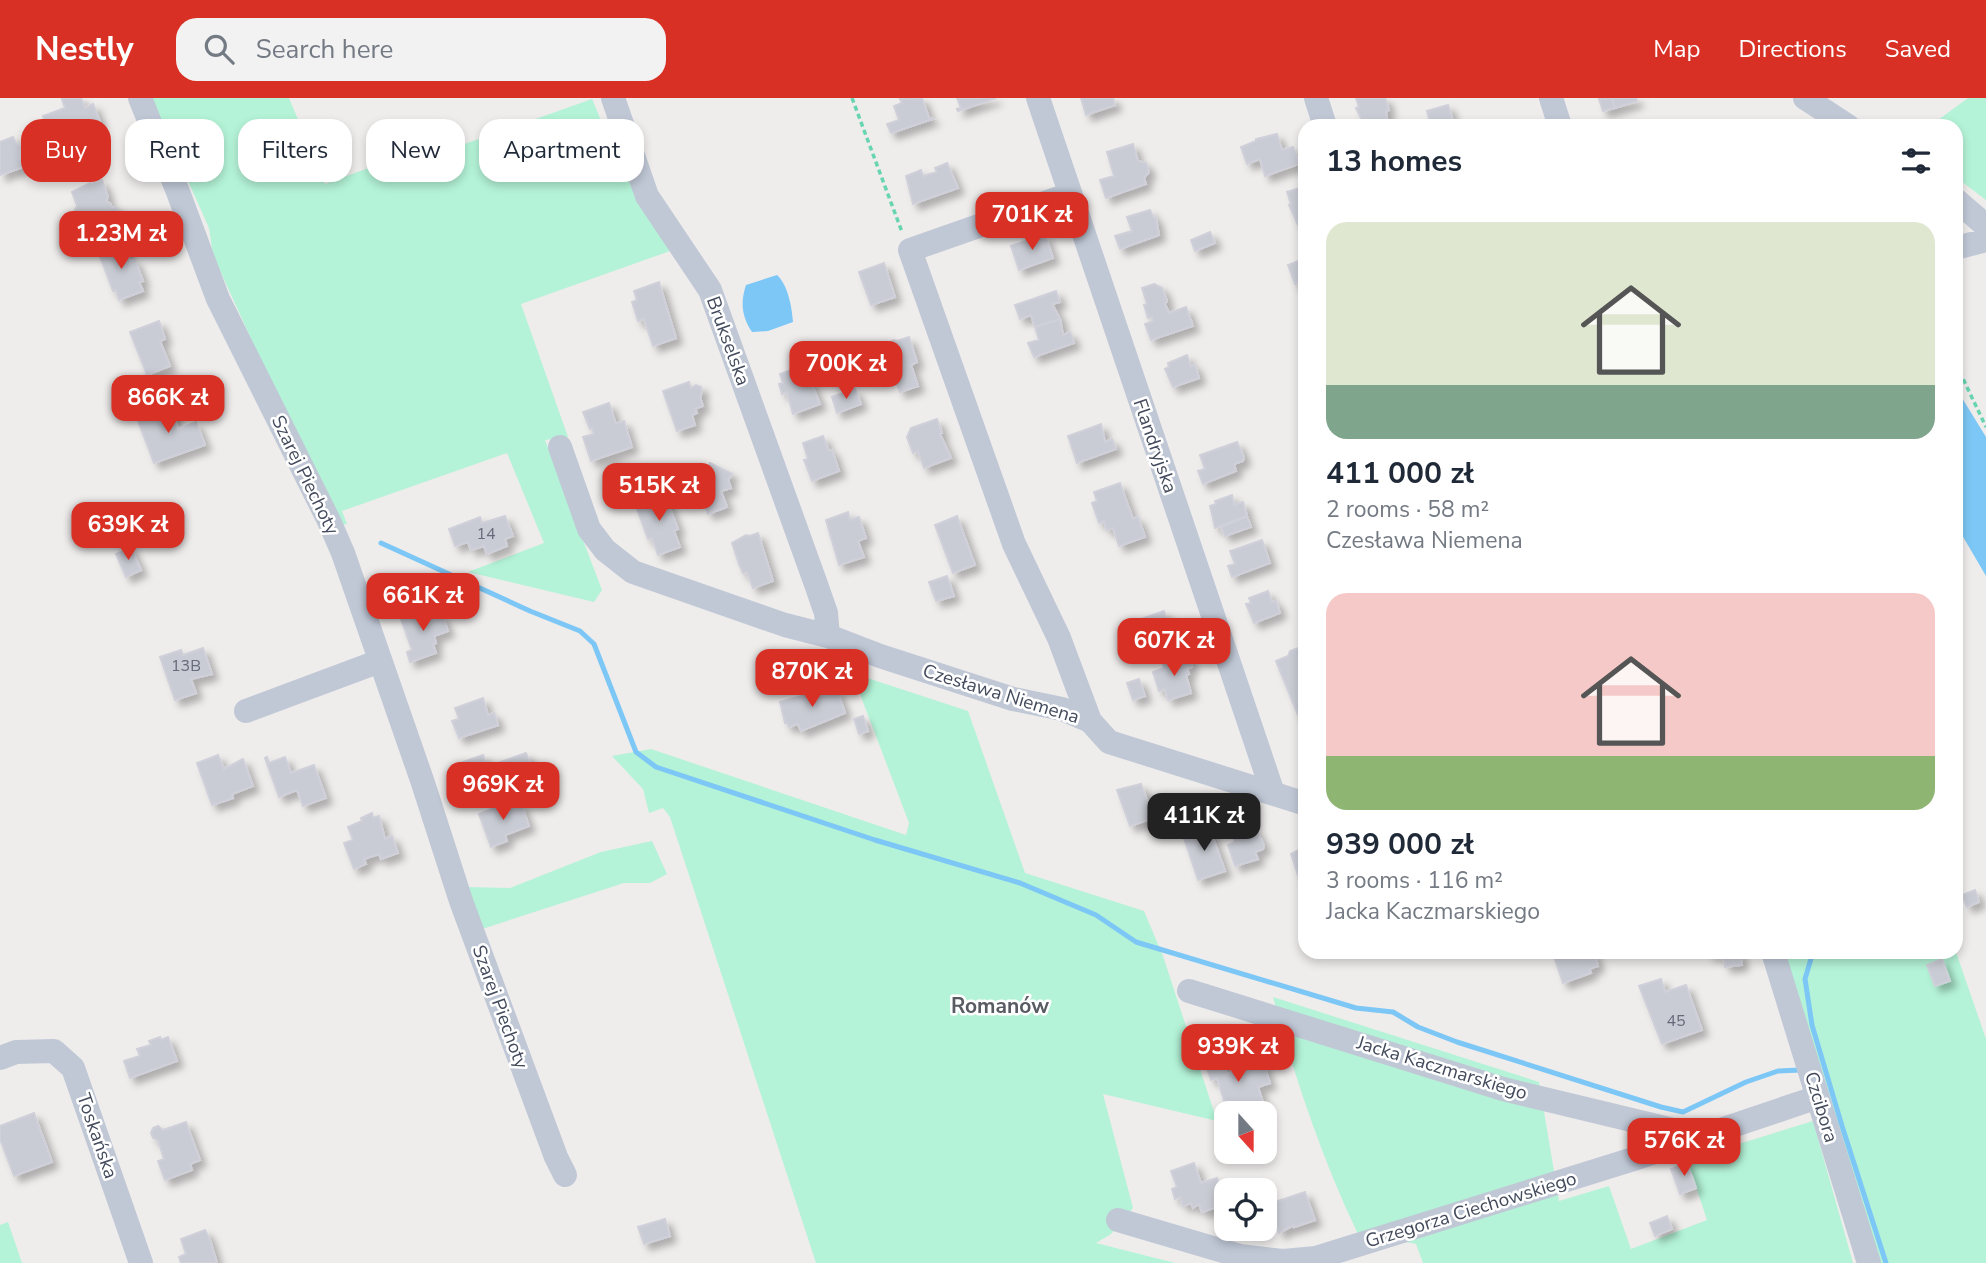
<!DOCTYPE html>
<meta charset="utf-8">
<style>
:root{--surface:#fff;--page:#f2f2f3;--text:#1f2937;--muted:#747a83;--accent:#d93025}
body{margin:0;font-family:"Nunito Sans",sans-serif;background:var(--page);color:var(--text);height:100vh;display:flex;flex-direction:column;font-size:26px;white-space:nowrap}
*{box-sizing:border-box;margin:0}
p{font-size:23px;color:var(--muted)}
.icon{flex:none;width:38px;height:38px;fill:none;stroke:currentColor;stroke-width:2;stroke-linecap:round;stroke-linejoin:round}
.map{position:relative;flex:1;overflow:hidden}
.panel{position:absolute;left:1298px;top:21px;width:665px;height:840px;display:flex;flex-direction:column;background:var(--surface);border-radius:21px;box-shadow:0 4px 10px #0003}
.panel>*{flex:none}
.hud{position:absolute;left:21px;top:21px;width:665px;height:63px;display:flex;gap:14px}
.needle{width:46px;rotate:159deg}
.tools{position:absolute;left:1214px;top:1003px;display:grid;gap:14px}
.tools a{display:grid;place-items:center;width:63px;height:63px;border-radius:14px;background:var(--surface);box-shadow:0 4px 10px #0003;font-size:35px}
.price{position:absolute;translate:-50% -60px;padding:0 16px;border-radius:14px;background:var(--accent);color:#fff;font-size:23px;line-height:46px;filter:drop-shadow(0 2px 4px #0008)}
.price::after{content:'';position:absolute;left:50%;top:42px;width:21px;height:16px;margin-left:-10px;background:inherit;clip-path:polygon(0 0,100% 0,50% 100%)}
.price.on{background:#222;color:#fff}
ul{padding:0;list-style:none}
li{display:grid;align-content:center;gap:14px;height:371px;padding:0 28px}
li span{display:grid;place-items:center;height:217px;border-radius:21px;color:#555}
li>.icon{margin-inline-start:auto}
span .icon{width:126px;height:126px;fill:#fffc;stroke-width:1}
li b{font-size:30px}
h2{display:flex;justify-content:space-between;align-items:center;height:84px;padding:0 28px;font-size:30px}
.tag{padding:0 24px;border-radius:21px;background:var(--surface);box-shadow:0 4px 10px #0003;font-size:24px;line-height:63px}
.tag.on{background:var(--accent);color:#fff}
header{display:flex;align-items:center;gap:42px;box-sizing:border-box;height:98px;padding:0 35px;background:var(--accent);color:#fff}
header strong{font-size:33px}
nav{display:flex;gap:38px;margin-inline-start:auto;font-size:24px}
.search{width:490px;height:63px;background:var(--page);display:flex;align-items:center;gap:18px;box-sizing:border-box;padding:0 24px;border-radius:21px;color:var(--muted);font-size:26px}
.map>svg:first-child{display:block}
.green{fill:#b4f3d7}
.water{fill:#7cc7f5}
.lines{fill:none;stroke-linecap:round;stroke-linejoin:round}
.stream{stroke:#7cc7f5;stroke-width:5}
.building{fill:#caccd5;stroke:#cfd0d9;stroke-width:2;filter:url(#shadow)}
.path{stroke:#68d5b2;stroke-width:3.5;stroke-dasharray:5 3.5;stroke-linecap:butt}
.minor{stroke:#c0c8d6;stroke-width:24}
.labels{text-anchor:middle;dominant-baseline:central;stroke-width:5;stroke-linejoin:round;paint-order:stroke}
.number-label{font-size:16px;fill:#656b7a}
.street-label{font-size:19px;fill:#434b5c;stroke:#fff}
.neighbourhood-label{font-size:21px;font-weight:bold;fill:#585b62;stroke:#fff}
</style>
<header>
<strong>Nestly</strong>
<div class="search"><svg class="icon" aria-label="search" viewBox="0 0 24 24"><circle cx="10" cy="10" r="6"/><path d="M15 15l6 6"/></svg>Search here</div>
<nav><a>Map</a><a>Directions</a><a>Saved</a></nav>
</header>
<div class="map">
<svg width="1986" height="1165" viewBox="0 0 1986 1165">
<defs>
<filter id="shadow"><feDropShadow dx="6" dy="6" stdDeviation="3.5" flood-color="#0004"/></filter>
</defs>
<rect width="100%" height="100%" fill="#efecec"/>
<path class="green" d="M151,0H289L325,86L431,47L439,55L592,1L621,70L670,153L521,206L568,339L545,342L602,492L594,504L468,474L544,445L507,355L342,413L347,426L340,427L287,320L213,157L209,130Z
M1968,0H1986V102L1957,80L1956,28H1930Z
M852,575L968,613L1025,775L1144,813L1163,858L1217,1023L1103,996L1133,1110L1111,1136L1096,1145L1175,1165H816L670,719L663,710L649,715L643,691L612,658L651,651L906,737L909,725Z
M652,743L667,776L650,785H624L479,832L464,789L510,790L601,754Z
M1784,854H1956L1986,941V1165H1878Z
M1273,899L1539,984L1559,1103L1609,1088L1631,1151L1707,1122L1687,1062L1813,1023L1853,1165H1423L1416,1146L1357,1134C1321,1058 1295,980 1273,899Z
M8,1124L22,1165H0V1127Z"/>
<path class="water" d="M777,177C788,187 792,209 793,224L768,233L752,234C742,219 740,205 746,187Z
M1957,298L1962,300L1986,339V478L1962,437L1957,420Z"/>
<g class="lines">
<path class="stream" d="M381,445L530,513L580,533L594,546L636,654L656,669L875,742L1020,785L1096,817L1136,844L1356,910L1393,914L1418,929L1457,944L1661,1009L1683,1014L1746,984L1778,973L1801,972
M1813,854L1805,881L1812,927L1842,1028L1886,1165"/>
</g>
<path class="building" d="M65,0H81L85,10L93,6L100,24L74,34L70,25L49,34L43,18L65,10L62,1Z
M922,0L929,20L933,21L891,35L887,26L899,22L894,8L902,5L900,1Z
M957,0H996L958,13L957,11L961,10Z
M1081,0H1113L1115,7L1086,17Z
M1356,0H1385L1389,12L1386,13L1388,28H1365L1356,10L1359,9Z
M1612,0H1636L1637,3L1615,10Z
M1612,0L1615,10L1603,13L1599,1Z
M1448,7L1454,26L1431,28L1427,13Z
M1277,36L1282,52L1293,49L1299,66L1265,78L1260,61L1247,66L1241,49L1256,43V41Z
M13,39L16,46L20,48L21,53L19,57L24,69L0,77V44Z
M1133,46L1138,63L1146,65L1149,74L1144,80L1146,86L1106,100L1100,82L1114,78L1107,54Z
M947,65L958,90L913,106L906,78L921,72L923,78L937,74L935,70Z
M102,82L108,99L106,103L110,105L112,110L116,109L120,120L86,133L75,112L77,108L72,94L90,85L92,86Z
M1306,88V124L1298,127L1289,107L1291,106L1287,94Z
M1150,112L1153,119L1156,120L1159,137L1120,151L1115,138L1132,133L1127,119Z
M1210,134L1215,145L1195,153L1191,142Z
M1045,137L1053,160L1019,172L1011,148Z
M123,143L130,163L135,162L143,183L139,184L143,193L119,202L116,192L113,193L98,153Z
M1306,152V182L1295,186L1288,167L1301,162L1303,159L1301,153Z
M884,165L895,199L871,207L859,174Z
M659,184L676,240L653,248L644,221L638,223L632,204L637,202L634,193Z
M1154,186L1162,190L1167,203L1165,206L1169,215L1186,209L1193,228L1151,242L1145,226L1153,223L1152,219L1148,220L1144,207L1147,206L1142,190Z
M1056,193L1060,204L1052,206L1060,221L1035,229L1031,217L1020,221L1015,207Z
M1060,221L1063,237L1070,234L1074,245L1034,259L1028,245L1039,242L1035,229Z
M159,223L165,241L160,243L170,268L147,277L130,234Z
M909,239L917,264L911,267L918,288L900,294L892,273L886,275L877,250L894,242L897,243Z
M1187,257L1191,269L1195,267L1199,280L1173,289L1165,271L1169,269L1168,265Z
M802,268L808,285L811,284L820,306L793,316L787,294L782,296L779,286L783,285L780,276Z
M689,284L691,290L696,287L701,289L702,294L700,299L703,308L695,311L697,315L692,317L695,327L677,333L663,293Z
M855,291L861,306L837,315L832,299Z
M609,305L616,326L624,323L632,349L591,363L583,339L594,336L592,330L590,331L583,314Z
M172,307L178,331L196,324L205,347L154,365L137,320L151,315L150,313Z
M937,321L942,335L940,336L951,360L924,370L918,353L913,355L907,339L911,330Z
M1101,326L1105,344L1112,341L1116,351L1077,365L1068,338Z
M823,338L829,353L832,352L839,373L812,383L804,362L808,361L803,345Z
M1237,344L1244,359L1243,363L1234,366L1236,373L1203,386L1198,373L1205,371L1200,357Z
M710,365L732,376L728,382L731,390L721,393L727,409L708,416L693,375L699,373L705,375Z
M1120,385L1133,421L1138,419L1145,439L1119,448L1113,430L1107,432L1104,423L1099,425L1092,405L1097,403L1094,394Z
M652,396L657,400L665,397L678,431L674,433L680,449L658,457L652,440L648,441L636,408L645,405V399Z
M1232,397L1234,407L1243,404L1247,418L1215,430L1210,408L1216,406L1215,403Z
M848,414L850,422L859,419L866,440L858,443L864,459L839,467L826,422Z
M505,418L513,438L505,441L507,448L487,456L484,448L471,452L468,444L455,448L449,431L480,419L482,425Z
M957,418L975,467L953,475L935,427Z
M1247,418L1251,429L1225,438L1221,429Z
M758,435L773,483L753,490L747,474L743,475L739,466L732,445L746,437L750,438Z
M1262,442L1270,465L1232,479L1228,468L1235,466L1230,453Z
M131,450L141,472L126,479L116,456Z
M947,478L954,498L936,503L929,484Z
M1268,493L1272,504L1276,503L1280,515L1254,525L1246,506L1251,505L1249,500Z
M425,512L427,517L434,515L443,519L448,533L434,538L436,545L433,546L436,555L410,564L407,554L412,552L401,521Z
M1164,513L1167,523L1172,521L1175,530L1170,532L1174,542L1141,554L1135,538L1132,539L1127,536L1125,531L1127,526Z
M203,550L212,576L191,581L196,595L175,602L160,559L181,552L183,557Z
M1299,550L1306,557V615L1298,617L1276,563L1288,558L1290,553Z
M1188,558L1192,569L1187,571L1189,576L1186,577L1191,595L1168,602L1165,591L1159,593L1153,574L1164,570L1163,566Z
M1139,581L1145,598L1133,602L1127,585Z
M816,592L819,598L837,592L845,615L801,633L798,626L789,629L787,625H785L780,604L806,597L805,595Z
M483,600L488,617L494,615L498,627L459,640L452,623L459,621L455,610Z
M863,618L868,633L859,636L854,621Z
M526,655L533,673L475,694L472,686L468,687L466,681L469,680L463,664L483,657L487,669Z
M218,657L224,671L243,661L253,688L232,696L233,700L212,707L197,665Z
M267,659L269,665L285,659L291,675L314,667L326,700L303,708L297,692L279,699L265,660Z
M1141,686L1154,720L1130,728L1117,692Z
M511,703L513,709L521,706L529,728L505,737L507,743L491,749L479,716Z
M372,715L373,720L379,718L385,741L392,738L398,755L381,761L379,756L364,761L366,766L354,771L344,745L353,742L348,729L362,723L361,720Z
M1209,728L1225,773L1198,782L1183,737Z
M1256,731L1264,747L1263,751L1255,754L1258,761L1235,768L1228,747L1235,744L1233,739Z
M1302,750L1306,751V787L1301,786L1291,756Z
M1975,792L1979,804L1967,809L1962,797Z
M1563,854H1594L1598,868L1589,871L1591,875L1563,885L1554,859L1563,856Z
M1708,854H1740L1742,867L1725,869L1724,862L1716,856L1708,857Z
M1942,861L1950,883L1935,888L1927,867Z
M1661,881L1665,894L1686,887L1702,932L1662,946L1639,888Z
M160,939L161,942L168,939L177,963L130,980L124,963L140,958L137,951L151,947L149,943Z
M1218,950L1227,976L1234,974L1236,970L1245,967L1247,969L1263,964L1270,985L1258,989L1265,1010L1250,1015H1228L1217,980L1211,982L1202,955Z
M34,1015L52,1064L14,1078L0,1041V1028Z
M186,1024L200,1062L190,1066L192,1072L165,1082L158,1063L164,1061L158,1042L153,1040L151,1035L153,1030L158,1028L163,1032Z
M1194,1065L1201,1085L1217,1080L1226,1106L1202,1114L1199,1106L1193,1110L1191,1105L1183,1108L1180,1099L1175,1101L1172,1091L1177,1089L1171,1073Z
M1687,1065L1696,1090L1680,1096L1671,1071Z
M1305,1094L1315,1122L1294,1129V1127L1279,1135L1275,1122L1272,1121L1269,1106Z
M1667,1118L1672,1131L1655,1138L1650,1125Z
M665,1121L670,1138L644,1146L638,1129Z
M205,1132L210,1142L217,1165H181L179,1159L186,1156L181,1141Z"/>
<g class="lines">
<path class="path" d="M852,0L902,134
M1956,266L1986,329"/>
<path class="minor" d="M140,0L178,94L218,201L329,423L343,455L423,685L461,803L556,1059L565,1077
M613,0L647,98L710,192L817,489L826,515L828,538
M1038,0L1273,695
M1316,0L1325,28
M1551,0L1560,28
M1805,0L1848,28
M1070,96L910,152L1014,446L1059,540L1090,623
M1956,102L1986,128
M1956,150L1986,142
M560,349L589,431L605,452L633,474L785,527L828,538L880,558L1013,601L1062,611L1090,623L1109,644L1306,706
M246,613L380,563
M1773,854L1869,1165
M1189,893L1503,991L1698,1038
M0,960L16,954L54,953L73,970L141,1165
M1118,1122L1240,1158L1283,1163L1316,1160L1640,1059L1818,999"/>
</g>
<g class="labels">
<g class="number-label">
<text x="486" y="436">14</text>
<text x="186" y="568">13B</text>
<text x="1676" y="923">45</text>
</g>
<g class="street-label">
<text transform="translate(728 243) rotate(70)">Brukselska</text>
<text transform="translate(1155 348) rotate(71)">Flandryjska</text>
<text transform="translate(305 377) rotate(64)">Szarej Piechoty</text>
<text transform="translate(1001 596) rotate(17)">Czesława Niemena</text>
<text transform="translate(500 909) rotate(70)">Szarej Piechoty</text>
<text transform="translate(1442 970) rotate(17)">Jacka Kaczmarskiego</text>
<text transform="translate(1821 1009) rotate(73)">Czcibora</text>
<text transform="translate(97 1038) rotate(71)">Toskańska</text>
<text transform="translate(1471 1112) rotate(-17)">Grzegorza Ciechowskiego</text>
</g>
<g class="neighbourhood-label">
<text x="1000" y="908">Romanów</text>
</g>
</g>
</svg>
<div class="tools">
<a><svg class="needle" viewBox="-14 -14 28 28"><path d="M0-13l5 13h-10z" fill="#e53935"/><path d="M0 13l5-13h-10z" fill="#747a83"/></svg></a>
<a><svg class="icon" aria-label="locate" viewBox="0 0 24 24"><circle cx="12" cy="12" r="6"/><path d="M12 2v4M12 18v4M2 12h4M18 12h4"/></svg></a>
</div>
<b class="price" style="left:1032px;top:154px">701K zł</b>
<b class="price" style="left:121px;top:173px">1.23M zł</b>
<b class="price" style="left:846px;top:303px">700K zł</b>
<b class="price" style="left:168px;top:337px">866K zł</b>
<b class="price" style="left:659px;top:425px">515K zł</b>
<b class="price" style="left:128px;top:464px">639K zł</b>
<b class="price" style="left:423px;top:535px">661K zł</b>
<b class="price" style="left:1174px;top:580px">607K zł</b>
<b class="price" style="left:812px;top:611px">870K zł</b>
<b class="price" style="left:503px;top:724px">969K zł</b>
<b class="price on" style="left:1204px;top:755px">411K zł</b>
<b class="price" style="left:1238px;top:986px">939K zł</b>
<b class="price" style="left:1684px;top:1080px">576K zł</b>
<div class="hud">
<a class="tag on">Buy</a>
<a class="tag">Rent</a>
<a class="tag">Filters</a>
<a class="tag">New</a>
<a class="tag">Apartment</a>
</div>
<section class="panel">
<h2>13 homes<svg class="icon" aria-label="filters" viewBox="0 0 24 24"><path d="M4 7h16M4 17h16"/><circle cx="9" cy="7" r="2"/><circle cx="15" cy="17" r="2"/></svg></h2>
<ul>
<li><span style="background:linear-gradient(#dfe7d0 75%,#7fa58c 0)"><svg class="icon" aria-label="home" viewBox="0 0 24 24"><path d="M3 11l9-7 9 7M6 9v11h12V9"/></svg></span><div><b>411 000 zł</b><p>2 rooms · 58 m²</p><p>Czesława Niemena</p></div></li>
<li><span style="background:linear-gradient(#f6c9c9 75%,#8fb573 0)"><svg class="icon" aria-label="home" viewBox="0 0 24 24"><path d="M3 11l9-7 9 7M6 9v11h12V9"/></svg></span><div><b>939 000 zł</b><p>3 rooms · 116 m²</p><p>Jacka Kaczmarskiego</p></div></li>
</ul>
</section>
</div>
